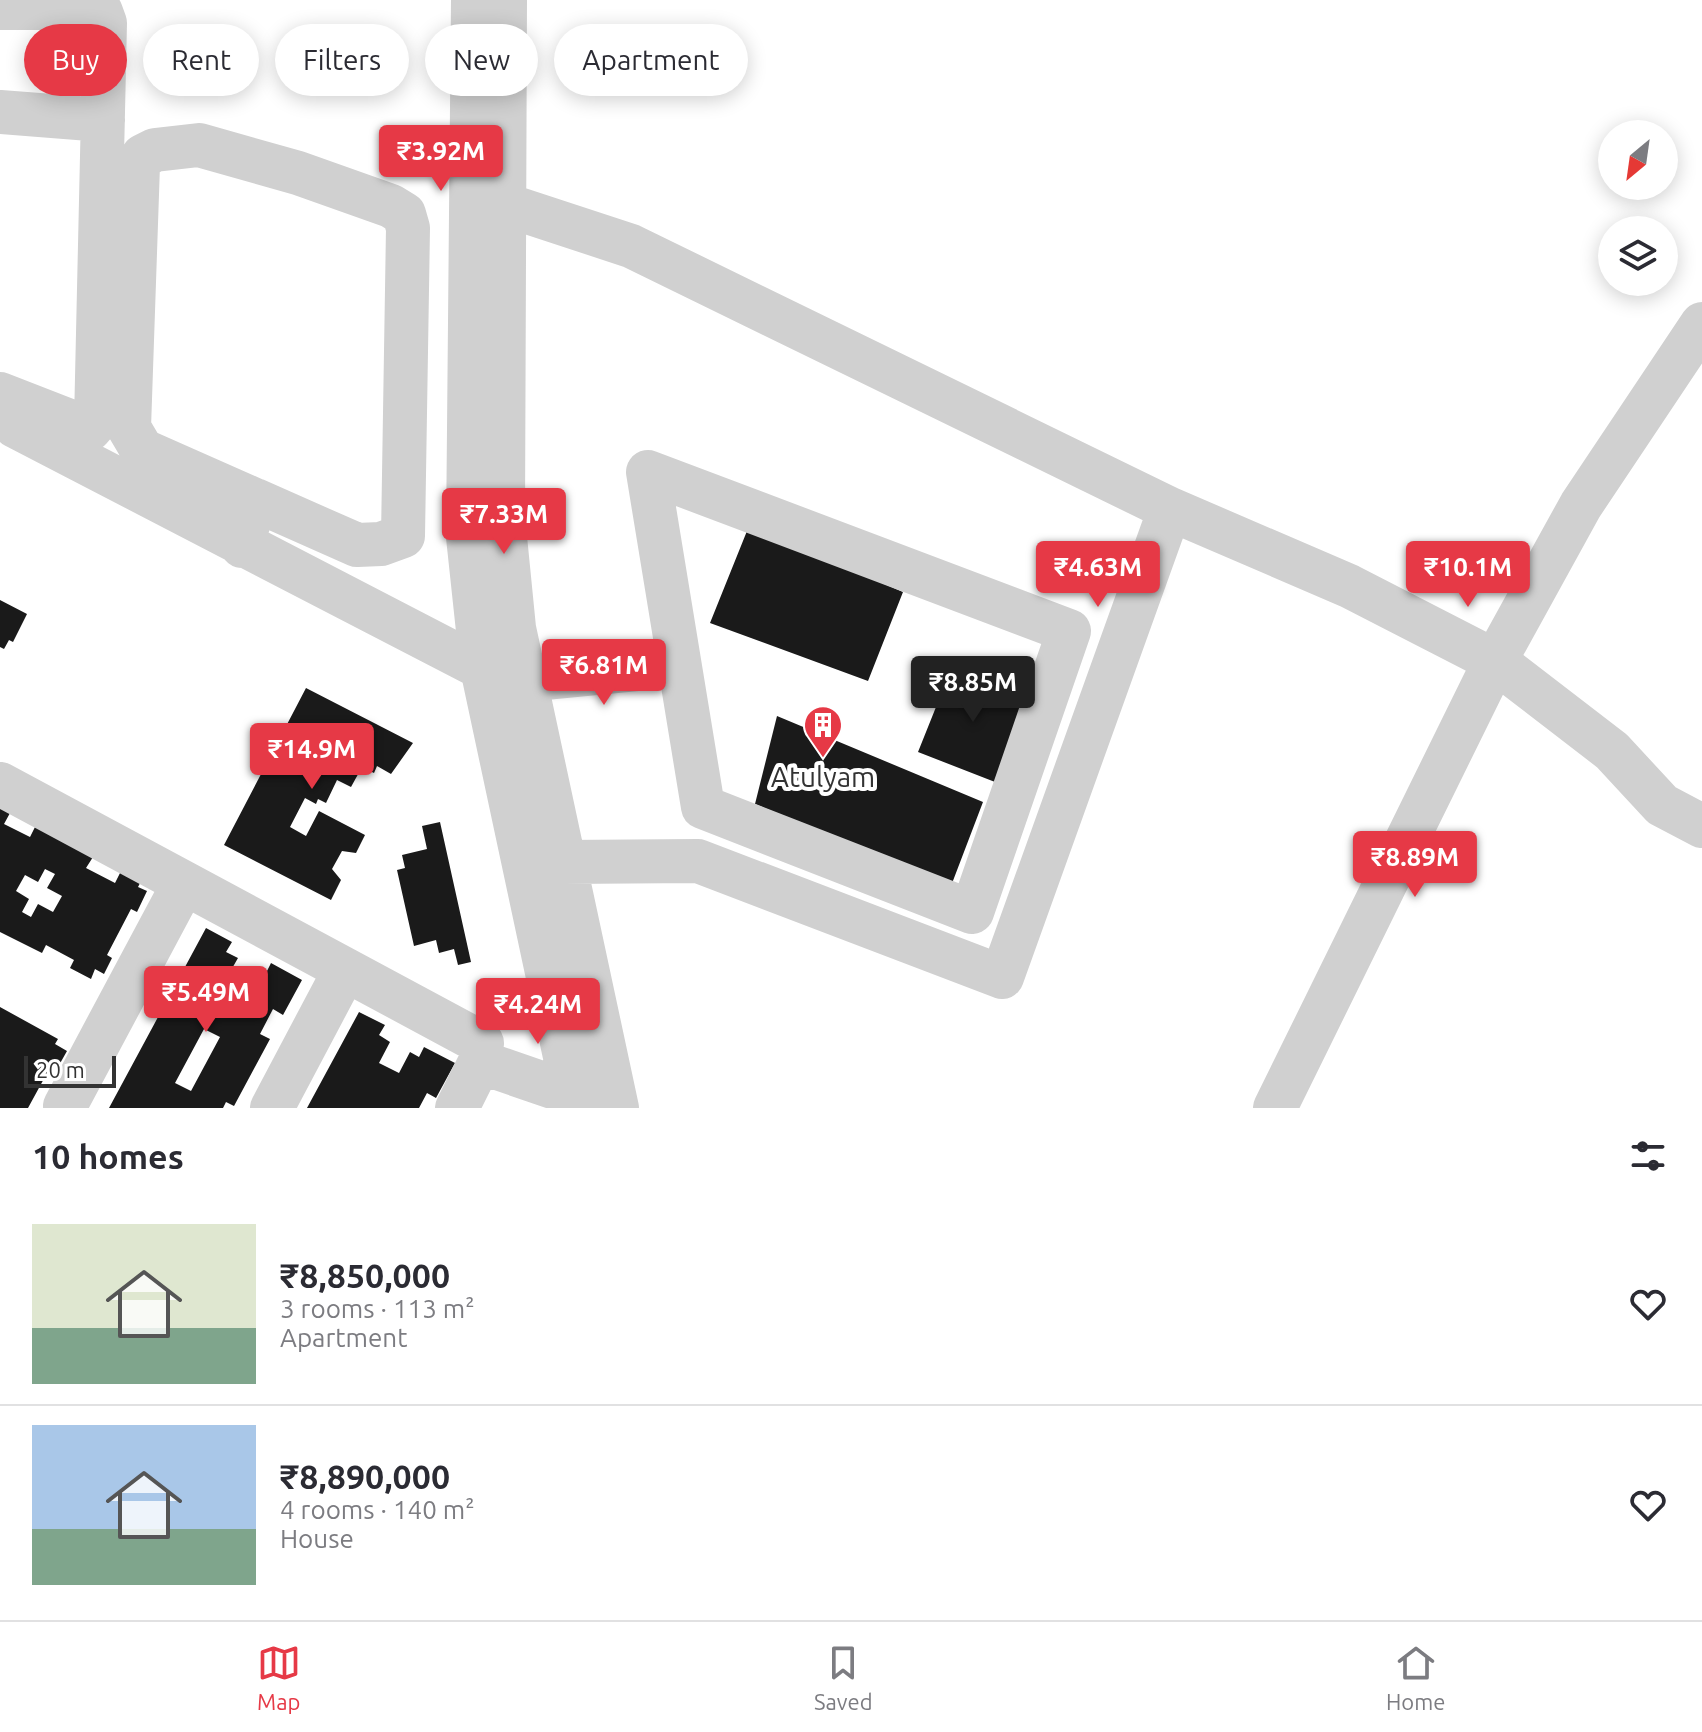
<!DOCTYPE html>
<meta charset="utf-8">
<style>
:root{--surface:#fff;--page:#f2f2f3;--text:#2b2b33;--muted:#7c7c81;--line:#e1e1e2;--accent:#e63946}
body{margin:0;font-family:Ubuntu,sans-serif;background:var(--page);color:var(--text);height:100vh;display:flex;flex-direction:column;font-size:30px;white-space:nowrap}
*{box-sizing:border-box;margin:0}
p{font-size:26px;color:var(--muted)}
.icon{flex:none;width:44px;height:44px;fill:none;stroke:currentColor;stroke-width:2;stroke-linecap:round;stroke-linejoin:round}
.map{position:relative;height:1108px;overflow:hidden}
.details{display:flex;flex-direction:column;background:var(--surface);flex:1}
.details>*{flex:none}
.top-card{position:absolute;left:24px;top:24px;width:800px;height:72px;display:flex;gap:16px}
.needle{width:52px;rotate:209deg}
.fabs{position:absolute;left:1598px;top:120px;display:grid;gap:16px}
.fabs a{display:grid;place-items:center;width:80px;height:80px;border-radius:50%;background:var(--surface);box-shadow:0 4px 20px #0003;font-size:40px}
.scale{position:absolute;left:24px;bottom:20px;width:92px;box-sizing:border-box;padding-left:8px;border:4px solid #333;border-top:0;font-size:22px;line-height:28px;white-space:nowrap;color:#333;-webkit-text-stroke:6px #fff;paint-order:stroke}
.price{position:absolute;translate:-50% -68px;padding:0 18px;border-radius:8px;background:var(--accent);color:#fff;font-size:26px;line-height:52px;filter:drop-shadow(0 2px 4px #0008)}
.price::after{content:'';position:absolute;left:50%;top:48px;width:24px;height:18px;margin-left:-12px;background:inherit;clip-path:polygon(0 0,100% 0,50% 100%)}
.price.current{background:#222;color:#fff}
ul{padding:0;list-style:none}
li{display:flex;align-items:center;gap:24px;height:200px;padding:0 32px}
li+li{border-top:2px solid var(--line)}
li span{display:grid;place-items:center;flex:none;width:224px;height:160px;border-radius:0px;color:#555}
li>.icon{margin-inline-start:auto}
span .icon{width:96px;height:96px;fill:#fffc;stroke-width:1}
li b{font-size:34px}
h2{display:flex;justify-content:space-between;align-items:center;height:96px;padding:0 32px;font-size:34px}
.tag{padding:0 28px;border-radius:36px;background:var(--surface);box-shadow:0 4px 20px #0003;font-size:28px;line-height:72px}
.tag.current{background:var(--accent);color:#fff}
.menu{display:flex;justify-content:space-around;align-items:center;height:112px;border-top:2px solid var(--line);background:var(--surface);font-size:22px;color:var(--muted)}
.menu a{display:grid;justify-items:center;gap:4px}
.menu .current{color:var(--accent)}
.map>svg:first-child{display:block}
.building{fill:#1a1a1a;fill-rule:evenodd}
.lines{fill:none;stroke-linecap:round;stroke-linejoin:round}
.minor{stroke:#d0d0d0;stroke-width:44}
.labels{text-anchor:middle;dominant-baseline:central;stroke-width:8;stroke-linejoin:round;paint-order:stroke}
.poi-label{font-size:28px;fill:#333;stroke:#fff}
</style>
<div class="map">
<svg width="1702" height="1108" viewBox="0 0 1702 1108">
<rect width="100%" height="100%" fill="#fff"/>
<path class="building" d="M749,526L903,592L868,681L710,623Z
M0,600L27,614L13,642L9,640L4,649L0,647Z
M952,667L1028,692L995,782L918,752Z
M306,688L413,743L391,774L377,766L374,773L362,767L351,787L337,780L326,803L318,799L316,804L305,798L290,827L306,836L319,811L365,835L356,853L342,851L332,869L341,880L331,900L224,845Z
M777,716L983,802L951,886L755,804Z
M0,808L10,813L4,824L30,837L35,827L93,857L86,868L115,883L121,871L141,881L138,887L147,891L137,912L131,909L107,955L112,958L104,974L95,969L91,979L70,968L74,960L46,945L42,953L0,932ZM45,869L55,874L47,888L62,896L53,912L38,904L31,917L22,912L29,899L16,891L25,875L38,882Z
M440,822L471,962L458,965L454,949L439,953L436,940L414,946L397,870L405,868L402,855L427,849L422,826Z
M206,928L232,942L226,952L238,958L226,979L246,990L258,969L266,973L271,963L302,980L283,1015L273,1009L260,1034L270,1039L234,1106L226,1102L223,1108H109ZM204,1029L220,1037L191,1091L175,1083Z
M0,1007L58,1039L55,1044L67,1051L58,1067L52,1064L28,1108H0Z
M359,1012L385,1025L379,1035L390,1042L379,1063L399,1073L410,1052L419,1057L424,1047L455,1063L436,1098L427,1093L419,1108H307Z"/>
<g class="lines">
<path class="minor" d="M473,0L468,537L482,668L576,1108
M505,0L503,517L514,628L617,1108
M0,8H89L101,12L105,23L96,422L90,429L0,394
M0,112L103,120
M506,205L631,246L1170,509L1002,977L698,861L563,862
M15,426L482,668
M648,472L1069,631L972,912L703,807Z
M1170,509L1349,586L1495,661L1612,751L1662,805L1702,826
M242,546L255,500L142,450L129,428L138,165L143,156L155,150L199,145L298,173L391,206L404,214L408,228L403,536L381,544L357,545L255,500
M524,680L678,665
M0,784L482,1043L480,1062L457,1108
M480,1062L573,1094
M65,1106L184,883
M272,1108L345,970
M1275,1108L1495,661L1581,505L1702,324"/>
</g>
<defs>
<g id="building-pin" transform="scale(2)"><path d="M0 17L-7.5 6A9.5 9.5 0 1 1 7.5 6Z" fill="#e63946" stroke="#fff"/><path d="M-4-6H4V6H1V3H-1V6H-4ZM-2.5-4.3h1.7v1.8h-1.7ZM.8-4.3h1.7v1.8H.8ZM-2.5-1h1.7V.8h-1.7ZM.8-1h1.7V.8H.8Z" fill="#fff"/></g>
</defs>
<g fill-rule="evenodd">
<use href="#building-pin" x="823" y="725"/>
</g>
<g class="labels">
<g class="poi-label">
<text x="823" y="776">Atulyam</text>
</g>
</g>
</svg>
<div class="fabs">
<a><svg class="needle" viewBox="-14 -14 28 28"><path d="M0-13l5 13h-10z" fill="#e53935"/><path d="M0 13l5-13h-10z" fill="#7c7c81"/></svg></a>
<a><svg class="icon" aria-label="layers" viewBox="0 0 24 24"><path d="M12 4l9 5-9 5-9-5zM3 14l9 5 9-5"/></svg></a>
</div>
<div class="scale">20 m</div>
<b class="price" style="left:441px;top:193px">₹3.92M</b>
<b class="price" style="left:504px;top:556px">₹7.33M</b>
<b class="price" style="left:1098px;top:609px">₹4.63M</b>
<b class="price" style="left:1468px;top:609px">₹10.1M</b>
<b class="price" style="left:604px;top:707px">₹6.81M</b>
<b class="price current" style="left:973px;top:724px">₹8.85M</b>
<b class="price" style="left:312px;top:791px">₹14.9M</b>
<b class="price" style="left:1415px;top:899px">₹8.89M</b>
<b class="price" style="left:206px;top:1034px">₹5.49M</b>
<b class="price" style="left:538px;top:1046px">₹4.24M</b>
<div class="top-card">
<a class="tag current">Buy</a>
<a class="tag">Rent</a>
<a class="tag">Filters</a>
<a class="tag">New</a>
<a class="tag">Apartment</a>
</div>
</div>
<section class="details">
<h2>10 homes<svg class="icon" aria-label="filters" viewBox="0 0 24 24"><path d="M4 7h16M4 17h16"/><circle cx="9" cy="7" r="2"/><circle cx="15" cy="17" r="2"/></svg></h2>
<ul>
<li><span style="background:linear-gradient(#dfe7d0 65%,#7fa58c 0)"><svg class="icon" aria-label="home" viewBox="0 0 24 24"><path d="M3 11l9-7 9 7M6 9v11h12V9"/></svg></span><div><b>₹8,850,000</b><p>3 rooms · 113 m²</p><p>Apartment</p></div><svg class="icon" aria-label="heart" viewBox="0 0 24 24"><path d="M12 20l-8-8c-3-5 5-10 8-4 3-6 11-1 8 4z"/></svg></li>
<li><span style="background:linear-gradient(#a9c7e8 65%,#7fa58c 0)"><svg class="icon" aria-label="home" viewBox="0 0 24 24"><path d="M3 11l9-7 9 7M6 9v11h12V9"/></svg></span><div><b>₹8,890,000</b><p>4 rooms · 140 m²</p><p>House</p></div><svg class="icon" aria-label="heart" viewBox="0 0 24 24"><path d="M12 20l-8-8c-3-5 5-10 8-4 3-6 11-1 8 4z"/></svg></li>
</ul>
</section>
<nav class="menu">
<a class="current"><svg class="icon" aria-label="map" viewBox="0 0 24 24"><path d="M3 6l6-2 6 2 6-2v14l-6 2-6-2-6 2zM9 4v14M15 6v14"/></svg>Map</a>
<a><svg class="icon" aria-label="saved" viewBox="0 0 24 24"><path d="M7 4h10v16l-5-4-5 4z"/></svg>Saved</a>
<a><svg class="icon" aria-label="home" viewBox="0 0 24 24"><path d="M3 11l9-7 9 7M6 9v11h12V9"/></svg>Home</a>
</nav>
